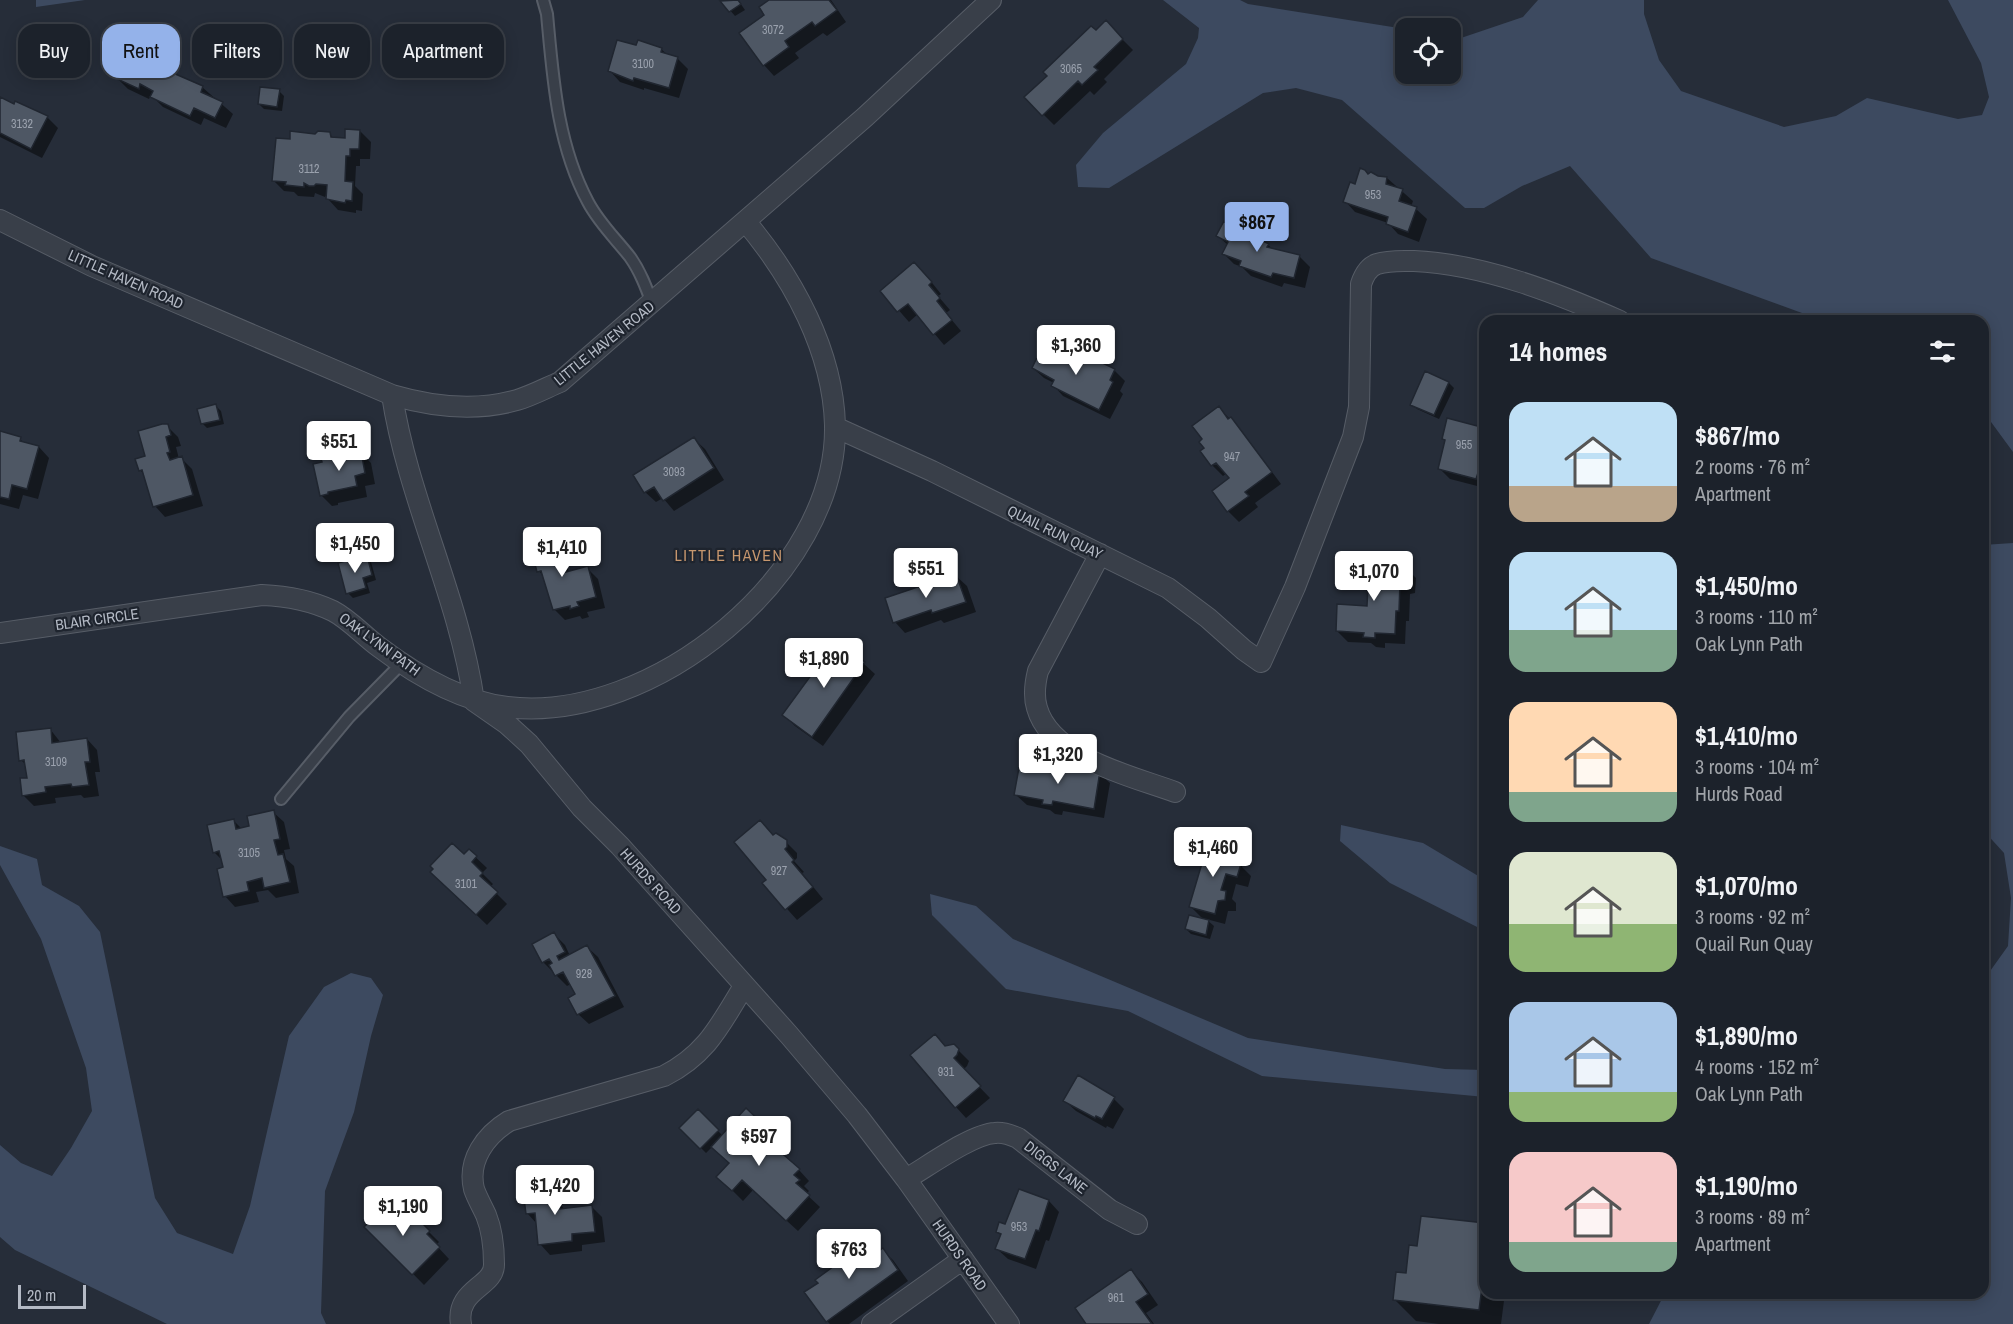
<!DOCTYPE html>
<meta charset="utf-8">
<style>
:root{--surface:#1c222b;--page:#252a33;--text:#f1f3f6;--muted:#a0a4a9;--line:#3a3f47;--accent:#94b2ea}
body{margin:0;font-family:"Archivo Narrow",sans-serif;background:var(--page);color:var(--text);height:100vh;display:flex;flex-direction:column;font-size:22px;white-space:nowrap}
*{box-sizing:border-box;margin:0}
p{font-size:20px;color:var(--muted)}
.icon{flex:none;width:33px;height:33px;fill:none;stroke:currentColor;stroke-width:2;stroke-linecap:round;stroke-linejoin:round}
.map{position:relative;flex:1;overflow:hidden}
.drawer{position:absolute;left:1479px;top:315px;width:510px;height:984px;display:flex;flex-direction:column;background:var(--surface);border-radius:18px;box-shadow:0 3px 15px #0003,0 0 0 2px var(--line)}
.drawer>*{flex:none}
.top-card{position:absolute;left:18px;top:24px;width:570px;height:54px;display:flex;gap:12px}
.tools{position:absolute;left:1395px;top:18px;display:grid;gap:12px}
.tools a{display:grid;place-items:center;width:66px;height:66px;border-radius:12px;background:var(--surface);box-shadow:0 3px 15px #0003,0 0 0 2px var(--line);font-size:30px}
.scale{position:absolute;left:18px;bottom:15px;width:68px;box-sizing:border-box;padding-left:6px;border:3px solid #b4bac5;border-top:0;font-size:16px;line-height:21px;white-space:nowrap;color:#b4bac5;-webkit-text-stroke:4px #1e242e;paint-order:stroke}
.price{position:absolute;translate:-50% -51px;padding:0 14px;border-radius:6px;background:#fff;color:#222;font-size:20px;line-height:39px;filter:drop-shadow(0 2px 3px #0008)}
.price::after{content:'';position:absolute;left:50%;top:36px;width:18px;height:14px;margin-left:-9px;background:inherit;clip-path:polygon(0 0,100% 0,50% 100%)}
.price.on{background:var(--accent);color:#111}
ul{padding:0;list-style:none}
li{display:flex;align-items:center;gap:18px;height:150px;padding:0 30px}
li span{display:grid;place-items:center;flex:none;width:168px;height:120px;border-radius:18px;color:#555}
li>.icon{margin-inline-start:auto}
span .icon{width:72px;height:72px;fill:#fffc;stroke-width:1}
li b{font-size:26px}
h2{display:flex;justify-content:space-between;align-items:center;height:72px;padding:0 30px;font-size:26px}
.pill{padding:0 21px;border-radius:18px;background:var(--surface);box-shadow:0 3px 15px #0003,0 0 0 2px var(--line);font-size:21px;line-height:54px}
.pill.on{background:var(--accent);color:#111}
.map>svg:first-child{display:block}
.water{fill:#3d4a60}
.shadow{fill:#0007}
.building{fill:#4e5764;stroke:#202630;stroke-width:1.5}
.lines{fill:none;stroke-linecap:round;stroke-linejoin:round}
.lane-casing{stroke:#575d67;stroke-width:14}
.street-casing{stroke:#575d67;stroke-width:22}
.lane{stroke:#393f49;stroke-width:10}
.street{stroke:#393f49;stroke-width:20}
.labels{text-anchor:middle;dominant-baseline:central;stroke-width:4.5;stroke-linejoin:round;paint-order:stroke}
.number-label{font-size:12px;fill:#9aa1ad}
.street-label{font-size:15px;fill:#b4bac5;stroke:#1e242e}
.neighbourhood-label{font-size:16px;letter-spacing:1.5px;fill:#c7976e;stroke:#1e242e}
</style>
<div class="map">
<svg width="2013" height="1324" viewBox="0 0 2013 1324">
<rect width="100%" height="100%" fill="#262d39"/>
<path class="water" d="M36,0H85L36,7Z
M1163,0H1240L1248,4L1405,29L1406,74H1450L1451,36L1461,38L1523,17L1538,0H1644V14L1659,60L1681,91L1784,127L1836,116L1867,98L1958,119L1982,115L1989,97L1981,63L1948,0H2013V452L1983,411V321H1824L1651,258L1570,166L1522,186L1484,208H1465L1342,100L1296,88L1263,93L1109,188L1078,187L1076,165L1103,133L1186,64L1198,38L1199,28Z
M2013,543V1324H1649L1665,1293H1983V981L2008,946L2011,898L2004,853L1983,830V545Z
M1341,825L1423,843L1485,880V931L1390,883L1340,841Z
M0,846L37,859L42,885L79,906L100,932L155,1198L177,1233L233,1254L250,1206L289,1036L324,987L351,973L371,978L383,995L371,1036L354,1112L325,1191L321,1313L326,1324H167L15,1250L0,1237V1145L21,1163L52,1176L71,1148L92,1111L86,1068L41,939L0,865Z
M930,894L976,906L1013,939L1248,1038L1445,1069L1485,1070V1097L1262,1076L1128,1011L1006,989L932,915Z"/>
<path class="shadow" d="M723,0H738L745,10L735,16L722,1Z
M772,0H831L846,22L827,36L823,33L795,53L799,58L774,76L764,65L767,15Z
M1106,23L1133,50L1104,79L1107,82L1094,95L1090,91L1054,125L1026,97Z
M637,47L661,49L669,56L677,58L688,69L679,98L644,88V90L620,82L610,71Z
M117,78L202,87L233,114L226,128L204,118L201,125L163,107L151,95L149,99L128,89Z
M279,91L284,96L282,111L264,109L259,104Z
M0,99L47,117L58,128L42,158L0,137Z
M360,131L371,142L370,159H360V166H356L355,186L363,194L362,211L356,210V213L338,210L328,199V192L325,197L315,193L314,197L298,196L294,192L284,191L273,180L291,141L329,133L334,139L346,140Z
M1368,175L1387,178L1413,201L1411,207L1416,209L1427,219L1419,242L1398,234L1388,223L1355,212L1345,201L1356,186Z
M1225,223L1268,245L1274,250L1300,257L1310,267L1305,288L1284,283L1282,287L1251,276L1242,267L1234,264L1224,254L1228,245L1218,236Z
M925,274L941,294L938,296L950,310L946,313L961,331L944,345L918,314L909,322L882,291Z
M1074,362L1114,370L1125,381L1120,391L1123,394L1110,419L1063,396L1053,385L1054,383L1044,378L1033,368Z
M1426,373L1449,383L1454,388L1439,419L1417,409L1412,404Z
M216,406L221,411L224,424L207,428L202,423Z
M1219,408L1241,430L1281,484L1255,503L1258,507L1239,522L1228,511L1231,478L1227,473L1223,476L1212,465L1206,449Z
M167,426L178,437L181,446L176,447L179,459L181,458L192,469L203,506L165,517L155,506L146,476L140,470Z
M1485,430V488L1450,479L1439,468L1446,442L1444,439Z
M0,433L20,439L25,444L39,447L49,458L38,499L23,495L19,509L0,504Z
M694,439L705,449L724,480L674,511L663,498L656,502L645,492Z
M360,452L371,463L375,484L365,486L367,497L338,503V505L332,506L321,495Z
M552,541L563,551L569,573L587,568L598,579L605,608L587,612L589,617L582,619L580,616L565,620L554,609L544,577L539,571Z
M366,557L371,562L376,580L367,583L370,593L353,598L348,593Z
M1405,567L1416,578L1415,593L1410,594L1409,621H1406L1405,644L1385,643V648L1376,647L1371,643L1348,642L1337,631L1369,607L1368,591L1357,580Z
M956,576L967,586L976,612L944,623L941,620L905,633L895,622Z
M836,643L864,664L875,674L823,746L795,726L784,715Z
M50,729L61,743L87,739L97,750L100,772H95L99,796L84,798L81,795L55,798L56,803L34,806L23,795L28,779L27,766L21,760Z
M1060,771L1099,773L1110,783L1104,818L1063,811L1062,815L1055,814L1050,810L1027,805L1016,795Z
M273,812L284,822L290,849L284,850L286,859L294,866L299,893L276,898L268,890L256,892L259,902L235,907L225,896L223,861L214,852L233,820L242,829L251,827Z
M774,837L786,842L797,853V858L794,861L804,872L802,873L823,899L797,920L764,883L768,880Z
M469,851L487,868L482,873L493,884L490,887L507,904L487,925L432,872L464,856Z
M1232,851L1243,862L1242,867L1251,876L1248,887L1236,884L1232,899L1236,903V911H1228L1225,924L1206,919L1214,926L1210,939L1191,934L1186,929L1204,920L1191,907Z
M554,934L565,945L570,956L587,947L598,957L624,1007L589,1024L578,1014L577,994L571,984L567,986L543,962Z
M935,1036L946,1047L953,1045L969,1061L967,1066L963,1070L990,1098L966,1118L956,1107Z
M1114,1099L1124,1109L1113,1129L1107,1126L1106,1128L1076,1111L1065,1101Z
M698,1111L723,1136L766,1129L777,1139L766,1151L799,1170L809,1181L804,1186L809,1191L806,1194L820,1207L798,1231L753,1190L743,1201L729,1187L730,1163L713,1146L706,1153L681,1128Z
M547,1182L558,1193L559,1203L565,1210L591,1206L602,1217L605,1242L582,1245V1251L550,1255L540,1244L537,1224L527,1213Z
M1020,1191L1049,1201L1059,1212L1049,1241L1046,1240L1036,1269L1008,1259L997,1249L1002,1236L997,1232L1006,1226Z
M409,1212L439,1242L436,1245L449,1259L424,1285L367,1227L404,1218Z
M1485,1224V1293H1505L1501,1324H1439L1416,1321L1395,1300L1407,1275Z
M857,1248L869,1260L882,1250L893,1260L908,1281L849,1324H830L827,1321L820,1283Z
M1131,1271L1142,1282L1158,1305L1146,1313L1154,1324H1088Z"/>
<path class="building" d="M738,0L741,4L729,12L720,1Z
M769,0H829L837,10L815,26L812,22L785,41L789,47L763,66L739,33L764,15L759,7Z
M1106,20L1123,39L1094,67L1098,70L1082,85L1078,81L1042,116L1024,97L1047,76L1043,72L1091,26L1096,30Z
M617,40L636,45L638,40L662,48L661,52L678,57L669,88L634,78L633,81L608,71Z
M127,53L203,86L201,92L223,102L215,118L194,108L190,116L150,97L153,91L140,84L139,89L115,78Z
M260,87L280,89L277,107L258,104Z
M0,97L14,104L15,101L48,116L31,149L0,133Z
M345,129L360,130L359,149H350V156H346L345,181L353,182L352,201L346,200L345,203L326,199L327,185L316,184L314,186H309L304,183V187L285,185L286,182L272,181L276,138L290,139V131L315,134L318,131L330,132L331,137L345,138Z
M1360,168L1365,170L1368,174L1371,172L1378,176L1387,177L1386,184L1403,189L1399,201L1417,207L1408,232L1386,224L1388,217L1343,202L1350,182L1355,184Z
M1224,221L1269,244L1267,247L1300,255L1294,278L1273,273L1271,277L1239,266L1241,261L1222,254L1228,242L1216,236Z
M914,262L932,282L929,285L940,298L937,301L952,320L933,335L908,304L897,312L880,291Z
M1043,345L1073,360L1078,351L1115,369L1110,380L1113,382L1099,410L1051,386L1054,380L1032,368Z
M1425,371L1449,382L1434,415L1410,405Z
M216,404L220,420L201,424L197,409Z
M1219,406L1228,419L1231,417L1272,472L1245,492L1249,496L1227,512L1212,491L1229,478L1216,463L1211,466L1200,451L1204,448L1199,442L1202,439L1192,426Z
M1447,418L1485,428V451L1476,479L1438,469L1445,440L1442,439Z
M162,424H168L171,435L166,437L170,452L167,453L170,460L182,456L193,495L153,507L142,470L139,471L135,459L145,456L138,431Z
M0,431L21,437L20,441L39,446L27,489L12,485L9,499L0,497Z
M694,437L714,468L663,501L654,487L644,493L633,475Z
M361,451L365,473L355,476L357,486L328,492V494L320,496L313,464L322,462L321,459Z
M553,539L562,573L588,566L596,597L577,602L579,606L570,609V606L553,610L541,571L537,572L530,545Z
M367,555L372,575L363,578L366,588L346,594L338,563Z
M1383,563L1406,566L1405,583H1400L1399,611H1396L1395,634L1375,633V638L1363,637L1364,633L1336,631L1337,604L1367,606L1368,584H1372V581H1356L1357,564L1383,565Z
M956,574L966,602L932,613L931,610L893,623L885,598Z
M836,641L865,662L812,737L782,715Z
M51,728L52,743L87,738L90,762H85L89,785L72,787L71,784L45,787L46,792L22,796L20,778H27L24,760L19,761L16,732Z
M1020,762L1059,769L1060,764L1100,771L1094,809L1053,801L1052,805L1042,804L1043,800L1014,795Z
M274,810L280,839L274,840L278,855L283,854L290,882L264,888L262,878L247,882L249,891L223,897L217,869L223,867L219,851L213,853L207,825L234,819L236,829L249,826L247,816Z
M760,820L773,835L776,833L787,840V847L785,849L794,860L792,862L813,887L785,910L762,883L766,880L734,842Z
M452,843L464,854L469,849L477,856L472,862L483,873L480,876L498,892L476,915L430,872L433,869L430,866Z
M1208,843L1233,850L1230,861L1241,864L1237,877L1226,874L1221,890L1226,891L1225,900L1218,901L1215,914L1189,907Z
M1189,915L1209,920L1206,935L1185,929Z
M554,932L565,952L557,956L559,960L587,945L615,996L577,1015L568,998L575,994L563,972L555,976L549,965L552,963L549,959L542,963L532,944Z
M935,1034L945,1046L954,1044L959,1049L957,1055L954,1058L981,1086L955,1108L910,1055Z
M1078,1075L1115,1097L1102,1119L1096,1116L1095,1118L1063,1101Z
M746,1108L767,1128L753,1143L764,1152L767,1149L772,1154L777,1149L800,1169L794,1175L800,1180L796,1183L810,1195L786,1221L742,1180L732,1191L716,1177L729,1163L711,1147Z
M698,1109L719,1130L700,1149L679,1128Z
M547,1180L550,1203L560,1202V1209L592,1205L595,1232L572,1234V1241L538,1245L535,1213L526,1214L522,1183Z
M1019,1189L1049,1200L1039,1231L1036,1230L1025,1259L995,1249L1001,1234L996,1232L999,1222L1005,1224Z
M389,1202L404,1216L409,1210L430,1231L427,1234L440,1247L412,1275L364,1227Z
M1421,1216L1485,1223V1264L1479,1310L1393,1300L1396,1272L1406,1273L1409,1245L1417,1246Z
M847,1246H858L867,1259L883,1248L898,1270L826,1322L804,1292L818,1283L815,1280L834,1266L832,1264L833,1256Z
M1131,1269L1148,1294L1136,1302L1152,1324H1086L1075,1308Z"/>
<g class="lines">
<g class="lane-casing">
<path id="lane" d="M543,0L547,14C553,79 557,144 588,202C599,223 616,239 630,257C640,271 646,287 652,303
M281,799L349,717L402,663"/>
</g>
<g class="street-casing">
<path id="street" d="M0,220L92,266L392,395C433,407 475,412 517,400C531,396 546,388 560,382L865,117L991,0
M392,395C408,500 459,596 474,701L507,724L529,744L582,808L620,846L789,1035L857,1115L906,1179L1009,1324
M835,427L932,471L1168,588L1208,618L1244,650L1261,662L1295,587L1353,437L1359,407L1361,284C1364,275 1368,267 1377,264C1389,260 1402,261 1414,261C1483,264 1557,293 1620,321
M1100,554L1038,671C1035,683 1033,695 1037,708C1051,758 1132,776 1175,792
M0,633L262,595C287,596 310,600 333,611C350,620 364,636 379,647C416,675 461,701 507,707C651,725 838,574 835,425C833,351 793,278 746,222
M906,1179C927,1167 972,1134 995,1133C1003,1132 1011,1135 1018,1138L1110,1210L1137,1224
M461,1324C455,1289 495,1287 494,1264C494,1248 492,1230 486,1215C482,1206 477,1198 474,1189C467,1160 486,1135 509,1121L664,1076C707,1054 720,1025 744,986
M872,1324L963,1259"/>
</g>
<use href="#lane" class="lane"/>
<use href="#street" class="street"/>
</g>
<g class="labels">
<g class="number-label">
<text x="773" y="30">3072</text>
<text x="643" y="64">3100</text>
<text x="1071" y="69">3065</text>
<text x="22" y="124">3132</text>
<text x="309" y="169">3112</text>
<text x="1373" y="195">953</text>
<text x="1464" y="445">955</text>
<text x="1232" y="457">947</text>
<text x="674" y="472">3093</text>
<text x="56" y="762">3109</text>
<text x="249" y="853">3105</text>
<text x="779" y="871">927</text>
<text x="466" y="884">3101</text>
<text x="584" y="974">928</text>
<text x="946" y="1072">931</text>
<text x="1019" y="1227">953</text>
<text x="1116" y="1298">961</text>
</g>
<g class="street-label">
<text transform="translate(126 279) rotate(24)">LITTLE HAVEN ROAD</text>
<text transform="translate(604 343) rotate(-39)">LITTLE HAVEN ROAD</text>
<text transform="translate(1055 532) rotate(26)">QUAIL RUN QUAY</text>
<text transform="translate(97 619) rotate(-8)">BLAIR CIRCLE</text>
<text transform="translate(380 644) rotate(36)">OAK LYNN PATH</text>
<text transform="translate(651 881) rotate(48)">HURDS ROAD</text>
<text transform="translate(1056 1167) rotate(38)">DIGGS LANE</text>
<text transform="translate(960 1255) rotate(55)">HURDS ROAD</text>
</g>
<g class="neighbourhood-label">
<text x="729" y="555">LITTLE HAVEN</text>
</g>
</g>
</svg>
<div class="tools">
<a><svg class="icon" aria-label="locate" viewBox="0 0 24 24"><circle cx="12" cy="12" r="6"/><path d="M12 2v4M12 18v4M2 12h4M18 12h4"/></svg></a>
</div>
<div class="scale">20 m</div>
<b class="price on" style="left:1257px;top:253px">$867</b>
<b class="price" style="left:1076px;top:376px">$1,360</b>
<b class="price" style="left:339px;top:472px">$551</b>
<b class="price" style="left:355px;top:574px">$1,450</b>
<b class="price" style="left:562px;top:578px">$1,410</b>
<b class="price" style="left:926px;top:599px">$551</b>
<b class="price" style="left:1374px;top:602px">$1,070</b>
<b class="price" style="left:824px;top:689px">$1,890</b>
<b class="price" style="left:1058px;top:785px">$1,320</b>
<b class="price" style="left:1213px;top:878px">$1,460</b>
<b class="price" style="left:759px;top:1167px">$597</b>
<b class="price" style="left:555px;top:1216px">$1,420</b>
<b class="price" style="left:403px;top:1237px">$1,190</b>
<b class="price" style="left:849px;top:1280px">$763</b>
<div class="top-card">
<a class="pill">Buy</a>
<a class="pill on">Rent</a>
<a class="pill">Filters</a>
<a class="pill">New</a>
<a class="pill">Apartment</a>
</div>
<section class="drawer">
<h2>14 homes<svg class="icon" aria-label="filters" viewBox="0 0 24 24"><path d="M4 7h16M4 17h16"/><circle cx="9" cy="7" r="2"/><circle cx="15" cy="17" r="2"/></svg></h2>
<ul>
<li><span style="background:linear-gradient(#bfe0f5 70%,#b9a48a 0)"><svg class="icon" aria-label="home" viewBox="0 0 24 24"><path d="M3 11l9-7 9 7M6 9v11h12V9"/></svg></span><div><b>$867/mo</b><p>2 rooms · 76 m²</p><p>Apartment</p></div></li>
<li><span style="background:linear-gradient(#bfe0f5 65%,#7fa58c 0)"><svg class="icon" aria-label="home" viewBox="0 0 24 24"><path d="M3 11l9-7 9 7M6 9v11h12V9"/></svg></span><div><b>$1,450/mo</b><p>3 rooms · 110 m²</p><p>Oak Lynn Path</p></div></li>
<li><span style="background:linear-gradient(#ffd9b3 75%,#7fa58c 0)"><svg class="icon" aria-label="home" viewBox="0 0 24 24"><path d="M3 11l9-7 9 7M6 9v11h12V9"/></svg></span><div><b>$1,410/mo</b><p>3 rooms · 104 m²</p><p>Hurds Road</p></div></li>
<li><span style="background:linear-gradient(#dfe7d0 60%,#8fb573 0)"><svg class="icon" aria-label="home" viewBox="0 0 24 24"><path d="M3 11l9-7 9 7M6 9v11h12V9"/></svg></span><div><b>$1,070/mo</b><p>3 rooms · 92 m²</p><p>Quail Run Quay</p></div></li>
<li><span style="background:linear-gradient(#a9c7e8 75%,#8fb573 0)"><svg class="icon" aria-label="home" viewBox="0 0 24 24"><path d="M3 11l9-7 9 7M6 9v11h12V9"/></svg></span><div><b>$1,890/mo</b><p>4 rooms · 152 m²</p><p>Oak Lynn Path</p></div></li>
<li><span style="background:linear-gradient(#f6c9c9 75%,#7fa58c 0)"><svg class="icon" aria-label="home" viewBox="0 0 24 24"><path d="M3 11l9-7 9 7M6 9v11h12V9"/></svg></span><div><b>$1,190/mo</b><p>3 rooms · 89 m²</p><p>Apartment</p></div></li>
</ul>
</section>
</div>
